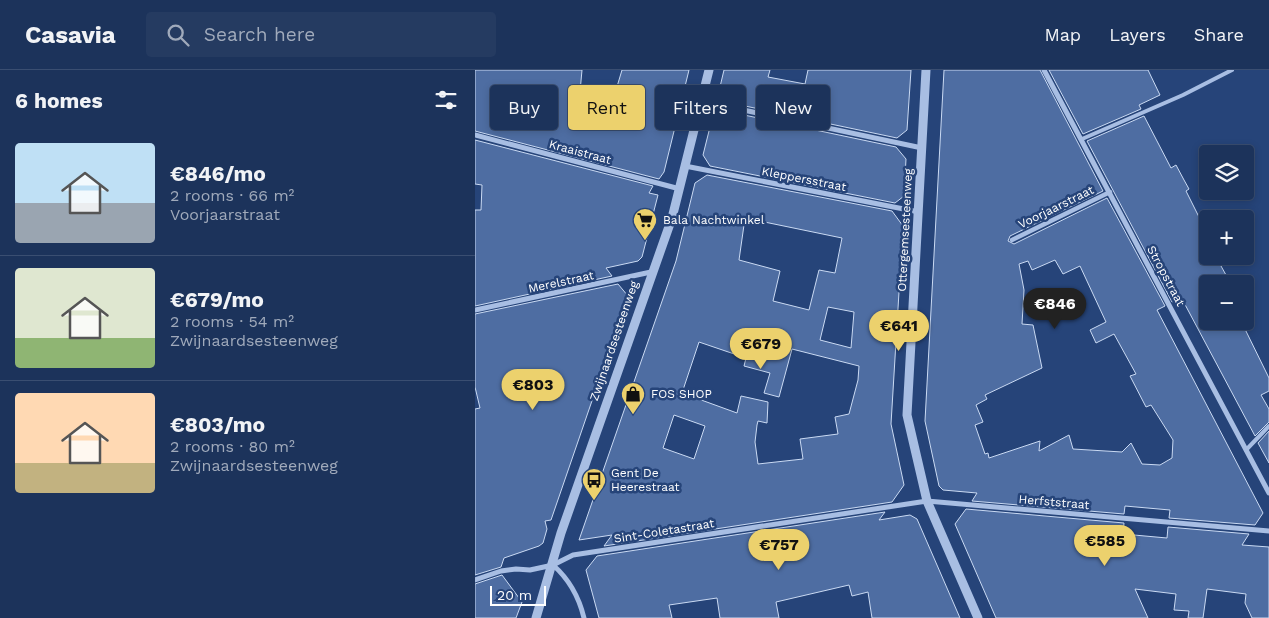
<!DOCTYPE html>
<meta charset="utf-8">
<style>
:root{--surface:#1c335b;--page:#253b61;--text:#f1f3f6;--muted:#a0aabb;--line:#3a4e71;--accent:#ecd16d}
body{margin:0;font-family:"Work Sans",sans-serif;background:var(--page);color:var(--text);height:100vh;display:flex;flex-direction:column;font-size:19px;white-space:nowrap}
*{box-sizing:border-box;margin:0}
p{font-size:16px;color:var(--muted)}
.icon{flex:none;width:28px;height:28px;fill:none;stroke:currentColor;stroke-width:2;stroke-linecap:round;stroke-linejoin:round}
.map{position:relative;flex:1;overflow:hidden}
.drawer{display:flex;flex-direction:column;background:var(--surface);width:475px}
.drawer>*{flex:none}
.guide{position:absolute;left:15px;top:15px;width:475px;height:45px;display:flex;gap:10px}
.buttons{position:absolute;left:724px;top:75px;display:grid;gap:10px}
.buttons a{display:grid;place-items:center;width:55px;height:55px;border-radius:5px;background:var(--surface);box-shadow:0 2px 8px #0003,0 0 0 1px var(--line);font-size:25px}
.scale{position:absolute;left:15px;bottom:12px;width:56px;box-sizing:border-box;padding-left:5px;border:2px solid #fff;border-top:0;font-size:14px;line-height:18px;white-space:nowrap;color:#fff;-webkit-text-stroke:4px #264479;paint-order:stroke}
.price{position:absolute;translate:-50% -42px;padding:0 11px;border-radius:18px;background:var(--accent);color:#111;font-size:16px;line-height:32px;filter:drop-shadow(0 1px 2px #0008)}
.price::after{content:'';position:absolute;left:50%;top:30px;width:15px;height:11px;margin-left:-8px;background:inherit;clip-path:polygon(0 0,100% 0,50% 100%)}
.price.current{background:#222;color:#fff}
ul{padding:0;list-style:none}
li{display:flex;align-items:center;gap:15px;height:125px;padding:0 15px}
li+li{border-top:1px solid var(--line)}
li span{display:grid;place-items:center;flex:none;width:140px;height:100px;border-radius:5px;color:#555}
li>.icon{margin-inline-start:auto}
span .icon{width:60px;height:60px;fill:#fffc;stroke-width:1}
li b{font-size:21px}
h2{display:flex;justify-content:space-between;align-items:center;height:60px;padding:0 15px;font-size:21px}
.pill{padding:0 18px;border-radius:5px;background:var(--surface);box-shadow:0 2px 8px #0003,0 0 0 1px var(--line);font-size:18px;line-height:45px}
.pill.current{background:var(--accent);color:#111}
header{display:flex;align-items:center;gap:30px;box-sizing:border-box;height:70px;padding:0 25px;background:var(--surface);border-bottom:1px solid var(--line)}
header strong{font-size:24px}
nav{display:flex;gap:28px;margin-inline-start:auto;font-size:18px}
.search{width:350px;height:45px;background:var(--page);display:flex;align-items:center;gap:12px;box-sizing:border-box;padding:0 18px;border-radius:5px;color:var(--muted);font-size:19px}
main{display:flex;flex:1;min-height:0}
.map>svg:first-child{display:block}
.building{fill:#4e6da2;stroke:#cadaf3;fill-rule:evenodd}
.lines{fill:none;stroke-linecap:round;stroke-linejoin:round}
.service{stroke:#a8bee3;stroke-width:4}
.pedestrian{stroke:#a8bee3;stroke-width:4.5}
.minor{stroke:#a8bee3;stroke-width:5}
.tertiary{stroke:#a8bee3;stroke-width:9}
.labels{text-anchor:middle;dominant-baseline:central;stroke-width:5;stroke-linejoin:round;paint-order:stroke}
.street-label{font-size:12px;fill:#fff;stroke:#264479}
.poi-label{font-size:12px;fill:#fff;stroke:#264479;text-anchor:start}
</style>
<header>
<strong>Casavia</strong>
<div class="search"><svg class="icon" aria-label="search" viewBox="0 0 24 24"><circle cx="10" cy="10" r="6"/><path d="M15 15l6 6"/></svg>Search here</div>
<nav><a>Map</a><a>Layers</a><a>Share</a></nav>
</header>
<main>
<section class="drawer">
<h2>6 homes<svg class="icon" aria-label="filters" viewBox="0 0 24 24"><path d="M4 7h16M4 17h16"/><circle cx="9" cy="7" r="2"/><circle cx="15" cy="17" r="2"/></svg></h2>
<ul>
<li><span style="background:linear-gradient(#bfe0f5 60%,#9aa5b1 0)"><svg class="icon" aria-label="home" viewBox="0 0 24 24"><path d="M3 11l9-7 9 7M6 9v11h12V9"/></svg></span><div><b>€846/mo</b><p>2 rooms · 66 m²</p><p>Voorjaarstraat</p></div></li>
<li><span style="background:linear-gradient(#dfe7d0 70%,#8fb573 0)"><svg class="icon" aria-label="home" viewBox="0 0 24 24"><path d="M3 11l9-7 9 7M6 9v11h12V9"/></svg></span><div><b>€679/mo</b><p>2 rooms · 54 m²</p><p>Zwijnaardsesteenweg</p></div></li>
<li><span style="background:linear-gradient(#ffd9b3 70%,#c2b280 0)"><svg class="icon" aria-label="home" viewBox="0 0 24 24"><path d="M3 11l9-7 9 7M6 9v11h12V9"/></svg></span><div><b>€803/mo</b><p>2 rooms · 80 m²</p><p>Zwijnaardsesteenweg</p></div></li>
</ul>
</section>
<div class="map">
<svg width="794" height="548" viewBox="0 0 794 548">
<rect width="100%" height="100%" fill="#264479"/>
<path class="building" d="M0,0H107L105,22L138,30L147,0H214L189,102L184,109L0,61Z
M249,0H295L293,7L330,14L333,0H436L432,60L422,68L251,32L244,21Z
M469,0H565L628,121L535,166L533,171L539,174L632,128L690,236L682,240L788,443L780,455L694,448L695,440L650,436L649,444L497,431L502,423L468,420L464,416L450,351ZM580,190L588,204L605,196L631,252L615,260L621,273L639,264L661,304L655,306L671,337L676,335L698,370L697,388L685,395L667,394L656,373L647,382L598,379L594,365L564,381L565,371L514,388L513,383L510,384L500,355L508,352L501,335L512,329L510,325L567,298L558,255L547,254L549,220L544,194L553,191L557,200Z
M574,0H673L685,25L664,35L666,39L608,64Z
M250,41L421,77L431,89L429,126L420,133L235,96L228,85L237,49Z
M669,46L696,98L701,95L709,110L714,119L711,121L732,163V192L741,187L756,214H732V251H766L794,308V321L786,325L794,339V352L780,366L706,227L697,232L612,71Z
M0,70L178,116L174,123L183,125L167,187L163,191L131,198L137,206L0,236V140H6L7,115L0,114Z
M232,105L417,141L428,156L416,354L429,415L417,432L129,476L137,465L104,470L201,191L220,113ZM270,148L367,168L360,203L344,200L334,240L298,231L305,201L264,190ZM353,237L379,242L376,278L345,270ZM224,272L271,288L269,296L295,303L289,323L304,327L317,279L384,296L383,310L374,344L360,347L363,364L325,369L328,389L283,394L280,372L282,355L283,351L292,353L293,332L266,326L262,343L207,323ZM199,345L230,356L219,389L188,378Z
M143,214L153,226L76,450L70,451L72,459L68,473L64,476L29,488L26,497L0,505V339L5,338L0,317V244Z
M794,361V393L783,373Z
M491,439L649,453L648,464L692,468L693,457L774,464L767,475L794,477V548H777L770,533L771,524L732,519L728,548H713L714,541L699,540L701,524L660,519L673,548H521L480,454Z
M410,442L404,450L435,445L442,449L485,548H397L393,522L377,526L374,515L301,532L304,548H245L242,528L194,535L197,548H124L111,500L122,486Z
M27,505L47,532L41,548H0V514Z"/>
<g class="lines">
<path class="service" d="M607,69L708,25L757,0
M771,380L794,356"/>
<path class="pedestrian" d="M537,170L635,122"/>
<path class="minor" d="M569,0L794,423
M226,31L447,78
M0,65L205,119
M210,96L444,142
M0,240L176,202
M78,495C95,510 104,527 109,548
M0,510L26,501L41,499L55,500L78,495L98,485L452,431L794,461"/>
<path class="tertiary" d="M451,0L432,345L452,431L503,548
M61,548L86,463L197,148L234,0"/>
</g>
<defs>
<g id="supermarket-pin" transform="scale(1.25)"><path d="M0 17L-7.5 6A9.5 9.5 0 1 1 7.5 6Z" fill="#ecd16d" stroke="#264479"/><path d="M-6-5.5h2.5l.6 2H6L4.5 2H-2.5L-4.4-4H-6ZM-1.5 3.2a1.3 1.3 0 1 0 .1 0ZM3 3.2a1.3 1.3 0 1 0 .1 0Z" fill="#111"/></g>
<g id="shop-pin" transform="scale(1.25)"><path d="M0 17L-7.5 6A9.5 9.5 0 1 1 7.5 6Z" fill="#ecd16d" stroke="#264479"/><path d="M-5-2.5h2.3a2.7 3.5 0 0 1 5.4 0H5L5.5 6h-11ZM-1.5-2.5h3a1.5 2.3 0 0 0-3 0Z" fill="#111"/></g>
<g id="bus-pin" transform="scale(1.25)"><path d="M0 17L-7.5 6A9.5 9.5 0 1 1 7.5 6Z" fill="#ecd16d" stroke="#264479"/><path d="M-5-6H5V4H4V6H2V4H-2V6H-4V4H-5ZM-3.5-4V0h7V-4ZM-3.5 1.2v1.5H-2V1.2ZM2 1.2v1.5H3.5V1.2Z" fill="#111"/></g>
</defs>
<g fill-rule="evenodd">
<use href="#supermarket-pin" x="170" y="150"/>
<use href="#shop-pin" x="158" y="324"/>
<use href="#bus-pin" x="119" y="410"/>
</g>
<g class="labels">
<g class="street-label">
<text transform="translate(105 82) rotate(15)">Kraaistraat</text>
<text transform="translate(329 109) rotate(11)">Kleppersstraat</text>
<text transform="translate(581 137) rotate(-26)">Voorjaarstraat</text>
<text transform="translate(430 160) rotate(-87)">Ottergemsesteenweg</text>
<text transform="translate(691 206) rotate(62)">Stropstraat</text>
<text transform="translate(86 212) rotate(-12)">Merelstraat</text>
<text transform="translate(139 271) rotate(-71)">Zwijnaardsesteenweg</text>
<text transform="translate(579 432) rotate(5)">Herfststraat</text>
<text transform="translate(189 461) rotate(-9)">Sint-Coletastraat</text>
</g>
<g class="poi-label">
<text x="188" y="150">Bala Nachtwinkel</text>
<text x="176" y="324">FOS SHOP</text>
<text x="136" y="403">Gent De<tspan x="136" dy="14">Heerestraat</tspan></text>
</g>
</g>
</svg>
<div class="buttons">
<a><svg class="icon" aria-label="layers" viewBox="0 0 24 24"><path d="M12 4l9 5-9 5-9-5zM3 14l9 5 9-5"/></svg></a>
<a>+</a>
<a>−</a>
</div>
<div class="scale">20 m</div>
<b class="price current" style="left:580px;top:260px">€846</b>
<b class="price" style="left:424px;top:282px">€641</b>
<b class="price" style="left:286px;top:300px">€679</b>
<b class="price" style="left:58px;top:341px">€803</b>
<b class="price" style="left:630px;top:497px">€585</b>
<b class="price" style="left:304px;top:501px">€757</b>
<div class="guide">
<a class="pill">Buy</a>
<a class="pill current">Rent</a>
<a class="pill">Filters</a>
<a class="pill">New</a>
</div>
</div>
</main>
